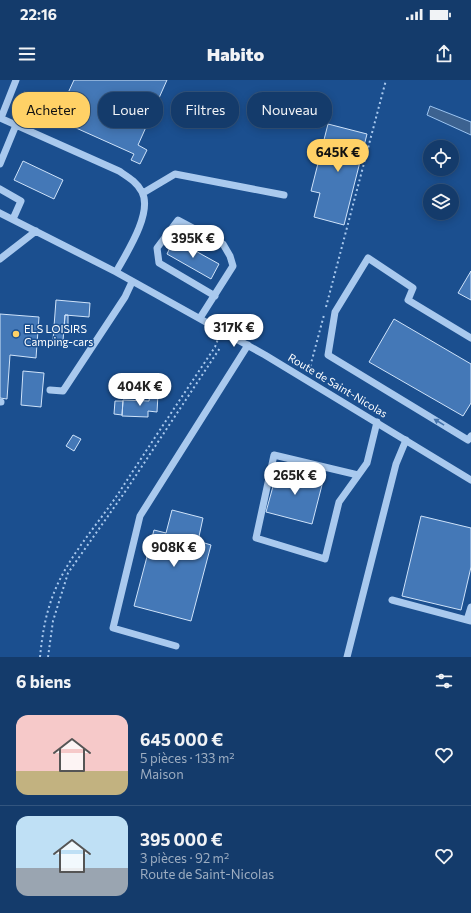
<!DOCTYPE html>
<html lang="fr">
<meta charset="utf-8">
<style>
:root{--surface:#143b6b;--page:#1d4271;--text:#f1f3f6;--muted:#9dadc1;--line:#33557e;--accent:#ffd166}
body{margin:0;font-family:Commissioner,sans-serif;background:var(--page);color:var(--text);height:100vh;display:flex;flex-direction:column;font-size:15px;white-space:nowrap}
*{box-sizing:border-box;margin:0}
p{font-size:13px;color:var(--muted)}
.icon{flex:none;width:22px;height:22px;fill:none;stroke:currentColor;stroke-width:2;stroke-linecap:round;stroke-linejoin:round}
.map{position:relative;height:577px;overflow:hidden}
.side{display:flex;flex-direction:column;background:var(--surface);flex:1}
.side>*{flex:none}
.hud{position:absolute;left:12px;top:12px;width:447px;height:36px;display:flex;gap:8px}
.controls{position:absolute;left:423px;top:60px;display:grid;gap:8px}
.controls a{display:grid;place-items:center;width:36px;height:36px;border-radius:50%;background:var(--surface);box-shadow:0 2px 10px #0003,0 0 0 1px var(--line);font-size:20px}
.price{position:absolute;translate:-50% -34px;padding:0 9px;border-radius:14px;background:#fff;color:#222;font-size:13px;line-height:26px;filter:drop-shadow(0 1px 2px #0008)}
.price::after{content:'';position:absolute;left:50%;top:24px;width:12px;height:9px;margin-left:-6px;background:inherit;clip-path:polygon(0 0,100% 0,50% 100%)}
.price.active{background:var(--accent);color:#111}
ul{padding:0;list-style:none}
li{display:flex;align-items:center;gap:12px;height:100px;padding:0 16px}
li+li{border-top:1px solid var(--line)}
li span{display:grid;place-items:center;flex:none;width:112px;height:80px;border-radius:12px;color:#555}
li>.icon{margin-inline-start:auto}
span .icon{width:48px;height:48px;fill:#fffc;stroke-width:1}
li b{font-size:17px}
h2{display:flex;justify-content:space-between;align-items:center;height:48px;padding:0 16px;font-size:17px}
.tag{padding:0 14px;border-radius:16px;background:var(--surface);box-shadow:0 2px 10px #0003,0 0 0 1px var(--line);font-size:14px;line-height:36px}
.tag.active{background:var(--accent);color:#111}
.status{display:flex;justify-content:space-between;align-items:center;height:28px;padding:0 20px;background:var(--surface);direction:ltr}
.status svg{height:11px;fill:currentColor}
header{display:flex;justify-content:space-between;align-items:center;height:52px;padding:0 16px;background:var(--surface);font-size:18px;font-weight:800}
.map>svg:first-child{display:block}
.water{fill:#3c6290;stroke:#9cc4f0}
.building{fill:#4478b7;stroke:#cfe3fa}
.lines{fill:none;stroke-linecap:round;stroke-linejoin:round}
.path{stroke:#a9c9ee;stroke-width:2;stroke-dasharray:2 3;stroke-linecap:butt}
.minor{stroke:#a9c9ee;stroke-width:7}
.oneway{fill:#4674ac}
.poi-dot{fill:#ffd166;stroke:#1b4f8f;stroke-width:1.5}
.labels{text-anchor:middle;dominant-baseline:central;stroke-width:3;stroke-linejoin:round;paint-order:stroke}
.poi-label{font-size:11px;fill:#fff;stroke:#1b4f8f;text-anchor:start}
.street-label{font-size:11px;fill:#fff;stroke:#1b4f8f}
</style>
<div class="status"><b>22:16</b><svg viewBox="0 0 49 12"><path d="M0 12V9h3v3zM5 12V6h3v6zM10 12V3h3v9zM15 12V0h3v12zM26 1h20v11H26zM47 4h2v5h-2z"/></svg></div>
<header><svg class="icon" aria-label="menu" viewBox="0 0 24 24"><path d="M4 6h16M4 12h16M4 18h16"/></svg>Habito<svg class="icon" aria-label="share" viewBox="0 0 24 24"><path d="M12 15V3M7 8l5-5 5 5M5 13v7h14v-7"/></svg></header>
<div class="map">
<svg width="471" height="577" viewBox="0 0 471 577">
<rect width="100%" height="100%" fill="#1b4f8f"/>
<path class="water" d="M430,26L471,42V55L427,35Z"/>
<path class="building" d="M74,0H167L138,65L147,70L140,84L131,80L134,74L56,39Z
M24,12L33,16L35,12L46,17L39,32L19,23Z
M328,44L367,54L344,145L314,137L320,113L311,111Z
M23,81L63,100L54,119L14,100Z
M174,159L219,184L211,199L167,174Z
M471,191V220L458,213Z
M56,220L90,223L89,237L65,235L63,261L53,260Z
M0,234L39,237L36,278L10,275L7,319L0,318Z
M65,235H68V248H64Z
M394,239L471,284V323L463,336L369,282Z
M23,291L44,293L41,327L21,325Z
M150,313L158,314L157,332L148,331V337L122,336L123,320L149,321Z
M115,321H123L122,335L114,334Z
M73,355L81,359L74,371L66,366Z
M278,388L323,401L312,444L266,432Z
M172,430L203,438L198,461L211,465L191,541L134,526L154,450L166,453Z
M421,436L471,448V487L461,530L402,516Z"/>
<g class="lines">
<path class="path" d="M326,227L386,0
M309,291L324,235
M40,577C42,557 45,537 52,518C66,478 97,446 120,411C151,363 183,315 215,267L218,259
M48,577L53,541L68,493L127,409L220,268"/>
<path class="minor" d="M0,38L119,91C128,97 137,102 142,112C153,133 126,174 116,192
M1,38L16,0
M0,84L16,45
M0,109L21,121L13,139
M143,113L175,94L284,115
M0,133L116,192L265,275L471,400
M0,179L36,151
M200,238L233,186L230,176L223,164L178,140L157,168L159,183L215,216
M471,258L408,220L413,208L368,178L335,232L328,275L468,360L471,356
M50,310L63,311L125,217L132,202
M0,322H1
M358,395L274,375L256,458L325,479L339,422L367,383L377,342
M392,520L471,541
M467,540L471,527
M176,566L113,548L140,436L248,265
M347,577L396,384L406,360"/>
</g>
<defs><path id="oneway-solid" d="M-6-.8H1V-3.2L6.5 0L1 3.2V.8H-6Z"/></defs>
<use class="oneway" href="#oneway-solid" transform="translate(439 342) rotate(-149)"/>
<circle class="poi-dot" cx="16" cy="254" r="4"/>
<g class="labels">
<g class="poi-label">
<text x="24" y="248">ELS LOISIRS<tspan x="24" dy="13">Camping-cars</tspan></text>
</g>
<g class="street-label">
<text transform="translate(338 305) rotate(31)">Route de Saint-Nicolas</text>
</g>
</g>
</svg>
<div class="controls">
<a><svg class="icon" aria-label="locate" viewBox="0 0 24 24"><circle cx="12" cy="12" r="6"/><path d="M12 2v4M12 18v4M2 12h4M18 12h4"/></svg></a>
<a><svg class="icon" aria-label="layers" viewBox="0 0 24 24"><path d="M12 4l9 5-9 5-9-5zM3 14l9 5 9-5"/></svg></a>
</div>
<b class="price active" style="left:338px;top:93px">645K €</b>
<b class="price" style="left:193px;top:179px">395K €</b>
<b class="price" style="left:234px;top:268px">317K €</b>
<b class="price" style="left:140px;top:327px">404K €</b>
<b class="price" style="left:295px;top:416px">265K €</b>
<b class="price" style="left:174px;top:488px">908K €</b>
<div class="hud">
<a class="tag active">Acheter</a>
<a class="tag">Louer</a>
<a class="tag">Filtres</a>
<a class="tag">Nouveau</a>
</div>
</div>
<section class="side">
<h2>6 biens<svg class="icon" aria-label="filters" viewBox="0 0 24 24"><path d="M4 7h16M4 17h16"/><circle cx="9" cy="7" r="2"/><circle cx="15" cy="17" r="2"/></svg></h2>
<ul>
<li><span style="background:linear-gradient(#f6c9c9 70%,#c2b280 0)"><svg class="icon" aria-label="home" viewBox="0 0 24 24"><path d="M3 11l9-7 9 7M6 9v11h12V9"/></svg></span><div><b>645 000 €</b><p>5 pièces · 133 m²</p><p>Maison</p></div><svg class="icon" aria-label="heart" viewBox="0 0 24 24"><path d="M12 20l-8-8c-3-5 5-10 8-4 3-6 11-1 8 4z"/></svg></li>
<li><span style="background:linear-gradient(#bfe0f5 65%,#9aa5b1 0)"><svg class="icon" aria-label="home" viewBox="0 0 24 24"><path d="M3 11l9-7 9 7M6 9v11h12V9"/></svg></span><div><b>395 000 €</b><p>3 pièces · 92 m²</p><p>Route de Saint-Nicolas</p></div><svg class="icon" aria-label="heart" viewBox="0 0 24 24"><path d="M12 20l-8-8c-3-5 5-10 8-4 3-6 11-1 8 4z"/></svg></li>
</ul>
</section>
